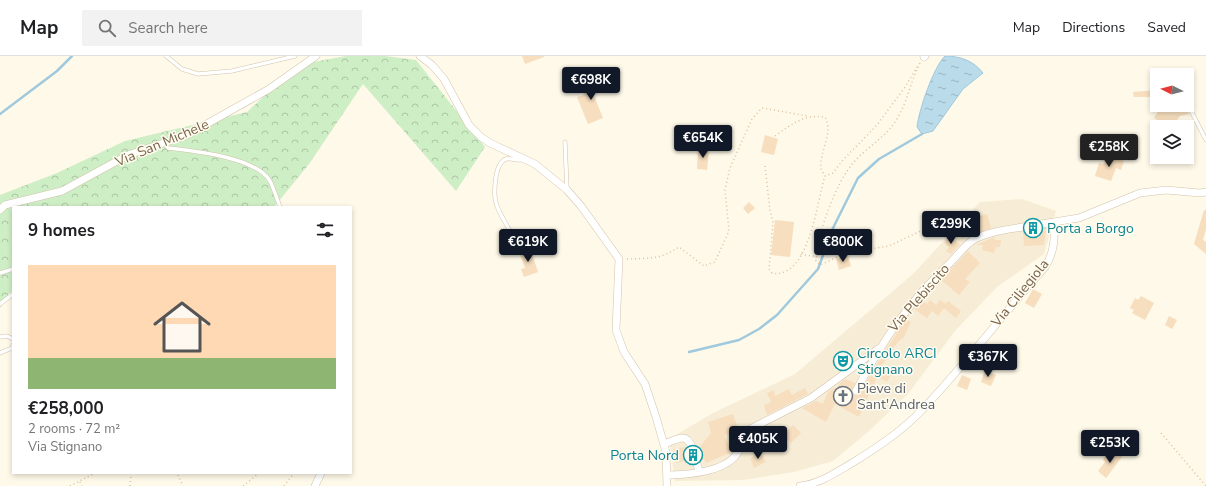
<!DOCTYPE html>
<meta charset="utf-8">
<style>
:root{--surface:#fff;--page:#f2f2f2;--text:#202124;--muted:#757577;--line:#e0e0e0;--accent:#111827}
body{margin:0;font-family:"Nunito Sans",sans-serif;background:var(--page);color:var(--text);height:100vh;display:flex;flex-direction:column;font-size:15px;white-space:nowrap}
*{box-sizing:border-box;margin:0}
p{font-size:13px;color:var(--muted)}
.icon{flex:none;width:22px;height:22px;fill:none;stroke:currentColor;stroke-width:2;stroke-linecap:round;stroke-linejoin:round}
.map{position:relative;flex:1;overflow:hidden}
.drawer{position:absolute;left:12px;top:150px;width:340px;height:268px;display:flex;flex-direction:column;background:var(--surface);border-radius:0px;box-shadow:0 2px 6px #0003}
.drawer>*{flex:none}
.needle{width:26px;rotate:276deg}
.fabs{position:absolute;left:1150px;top:12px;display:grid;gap:8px}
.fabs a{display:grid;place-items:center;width:44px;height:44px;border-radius:0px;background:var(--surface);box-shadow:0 2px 6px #0003;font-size:20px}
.price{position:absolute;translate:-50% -34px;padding:0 9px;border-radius:4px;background:var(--accent);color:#fff;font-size:13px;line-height:26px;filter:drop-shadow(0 1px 2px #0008)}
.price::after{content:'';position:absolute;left:50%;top:24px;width:12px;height:9px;margin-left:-6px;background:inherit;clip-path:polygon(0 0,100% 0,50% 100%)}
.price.selected{background:#222;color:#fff}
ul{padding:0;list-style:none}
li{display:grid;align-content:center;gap:8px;height:212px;padding:0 16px}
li+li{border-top:1px solid var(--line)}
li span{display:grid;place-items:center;height:124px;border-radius:0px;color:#555}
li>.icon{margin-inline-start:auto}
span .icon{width:72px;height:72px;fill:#fffc;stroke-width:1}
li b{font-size:17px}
h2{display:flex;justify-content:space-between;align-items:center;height:48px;padding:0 16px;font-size:17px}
header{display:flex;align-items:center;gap:24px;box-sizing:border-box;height:56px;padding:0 20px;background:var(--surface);border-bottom:1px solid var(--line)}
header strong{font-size:19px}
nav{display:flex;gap:22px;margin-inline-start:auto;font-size:14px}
.search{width:280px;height:36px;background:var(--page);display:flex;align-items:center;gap:10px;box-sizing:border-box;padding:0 14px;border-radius:0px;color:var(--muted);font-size:15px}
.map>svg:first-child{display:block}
.residential{fill:#f7edd6}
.forest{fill:url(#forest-crowns)}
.water{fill:url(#water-ripples);stroke:#a0c9dd}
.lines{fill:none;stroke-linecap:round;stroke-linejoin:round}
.stream{stroke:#a0c9dd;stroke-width:2.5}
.building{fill:#f6debe}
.lane-casing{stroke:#d2c3ac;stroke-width:4.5}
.street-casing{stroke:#d2c3ac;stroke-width:8}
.path{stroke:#dcc1a0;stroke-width:1.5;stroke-dasharray:1 3;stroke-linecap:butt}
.lane{stroke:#fff;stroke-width:3.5}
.street{stroke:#fff;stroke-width:7}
.labels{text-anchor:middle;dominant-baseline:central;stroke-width:3;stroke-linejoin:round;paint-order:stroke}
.street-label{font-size:14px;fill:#7b6449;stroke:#fffcf1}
.culture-label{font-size:14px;fill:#0d838f;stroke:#fffcf1;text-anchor:start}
.worship-label{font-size:14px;fill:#5b616d;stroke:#fffcf1;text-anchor:start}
</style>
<header>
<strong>Map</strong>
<div class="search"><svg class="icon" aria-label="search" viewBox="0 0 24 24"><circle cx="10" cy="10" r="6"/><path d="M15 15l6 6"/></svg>Search here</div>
<nav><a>Map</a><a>Directions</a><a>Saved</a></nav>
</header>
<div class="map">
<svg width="1206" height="430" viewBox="0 0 1206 430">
<defs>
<pattern id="forest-crowns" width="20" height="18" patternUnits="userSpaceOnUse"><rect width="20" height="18" fill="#ceeec5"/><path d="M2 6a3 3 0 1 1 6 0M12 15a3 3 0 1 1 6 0" fill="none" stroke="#acc4a2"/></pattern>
<pattern id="water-ripples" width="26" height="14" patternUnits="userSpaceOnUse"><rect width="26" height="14" fill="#badbea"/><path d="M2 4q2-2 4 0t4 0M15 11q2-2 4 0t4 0" fill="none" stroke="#9cb5c0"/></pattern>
</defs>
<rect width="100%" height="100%" fill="#fef9e8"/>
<path class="residential" d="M1022,143L1056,155L1044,198L997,231L955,275L908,338L868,376L833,405L794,416L743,424L675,425L669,383L713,357L795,318L913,218L980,146Z"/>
<path class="forest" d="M346,0H385L416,4L485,91L456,135L363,28L309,108L274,151H13V236L9,237L0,252V139L57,117L125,85L247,56L297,9Z"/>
<path class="water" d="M945,0C960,0 974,5 983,17L963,33L933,75L922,78L917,71C919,54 933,12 945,0Z"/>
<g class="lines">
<path class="stream" d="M0,58L57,15L72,0
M689,296L739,284L759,273L777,259L818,213L833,172L858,122L879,103L922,78"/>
</g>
<path class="building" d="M522,0H544V1L525,8Z
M600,21L604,30L592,35L603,62L588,68L577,41L584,39L580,29Z
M1157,34V41H1134L1133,36Z
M1162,49H1184L1189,58L1180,60L1172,71H1161V66L1154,62Z
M765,79L778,83L774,99L761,96Z
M698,93L709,94L707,114L697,113Z
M1108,100L1124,105L1121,114L1116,112L1111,125L1095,120L1099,107L1104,108Z
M749,146L755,152L748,158L743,152Z
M1204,154H1206V173L1203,184L1206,186V198L1194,188Z
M987,158L991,172L973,179L968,164Z
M775,164L794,166L790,201L771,199Z
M1046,172L1044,189L1024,190L1023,176Z
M949,180L960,188L951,198L946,195L949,191L944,187Z
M994,181L995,184H1001L1000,191H996L994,197L982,194L983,189H976Z
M530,192L538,216L524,221L521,213L525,212L519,196Z
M968,195L980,207L965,223L970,226L959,239L941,224Z
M848,200L851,210L839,214L836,203Z
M1033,233L1042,238L1034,252L1025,247Z
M1141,240L1154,247L1145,264L1132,257L1134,254L1130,252L1135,242L1138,244Z
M922,244L927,248L930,244L936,249L940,244L946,248L948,245L961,255L956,262L944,252L938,260L932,255L927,262L914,253Z
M1169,260L1177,264L1172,273L1165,269Z
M906,263L911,266L903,283L902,282L887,298L889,299L882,310L893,315L887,326L877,321L859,361L835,348L826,366L802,352L816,345L823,348L828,336L834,332L837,333L840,327L845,323L855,327L852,337L856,340L859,339L881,301Z
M848,295L854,304L839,315L832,306Z
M985,314L996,319L991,330L981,326Z
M962,319L971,323L967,334L957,330Z
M805,332L808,338L767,359L764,349L771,346L767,337L774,334L775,340L789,333L792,339Z
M733,358L739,375L724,379L732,396L706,407L698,393L711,377L708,366Z
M793,369L801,377L791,387L783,379Z
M686,391L689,404L676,407L673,393Z
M1115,395L1122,401L1106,422L1098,415L1105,406L1103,404L1107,397L1111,400Z
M761,397L766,406L754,412L750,402Z"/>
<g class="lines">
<g class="lane-casing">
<path id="lane" d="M166,0L182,13L198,18L232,15L295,0
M1187,47L1206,84
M565,86L567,133
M164,87L168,92C193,95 256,101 270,125C274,133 277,143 280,151
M518,188C511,176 502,163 497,150C493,140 494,107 506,103C510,102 517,104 521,104
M0,217L13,213
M0,248L13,238
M0,281L7,280L13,283
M0,297L12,292L13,289"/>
</g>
<g class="street-casing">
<path id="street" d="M420,0L432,9L444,23L469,69L481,81L490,87L535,108L567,134L581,150L619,203L616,274L624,296L645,328L656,361L666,396L667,430
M924,1L925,0
M0,154L5,149L62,135L128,99L187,79L269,33L316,0
M1035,169L1079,162L1140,137L1166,134L1200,137L1206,136
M856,335C883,284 909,245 951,206C958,199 965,189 973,184C989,175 1011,173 1029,170
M664,388C670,386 677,382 683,382C693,382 697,409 699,416
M667,419C686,419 724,416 736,399C742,392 743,382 748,374L811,342L878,293
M315,430L321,417
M800,430C819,428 835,417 852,407C877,392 902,375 922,354C965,309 1003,258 1045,211C1054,197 1055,183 1054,166"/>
</g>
<path class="path" d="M920,7C911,24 908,44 898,61C888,80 868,90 854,106C836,126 817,178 816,205L820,209L846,197L889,190L931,170L948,160L952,162L954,170L966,179
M775,80C792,68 804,58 825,61C834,76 819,96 821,112C821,114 824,118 825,120L833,117L842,105L877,69L905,31L919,8
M765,110L770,155L773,166L769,213L772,217C809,224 817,145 825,120
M801,198L816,201
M627,203C649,202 660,204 679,191L704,210L715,206L729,175L725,134L730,112L752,63L762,52L808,60
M1161,377L1206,430
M178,419L183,430
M80,426L82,430
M70,430L95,417
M130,430L131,417
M243,430L259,417
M284,430L294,417"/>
<use href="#lane" class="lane"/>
<use href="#street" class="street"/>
</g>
<defs>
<g id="building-ring" transform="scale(1)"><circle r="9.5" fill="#fffcf1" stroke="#0f9aa8" stroke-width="1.5"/><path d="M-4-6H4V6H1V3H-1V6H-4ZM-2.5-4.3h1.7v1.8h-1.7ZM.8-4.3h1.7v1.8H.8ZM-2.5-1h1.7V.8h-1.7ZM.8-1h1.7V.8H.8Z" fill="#0f9aa8"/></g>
<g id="theatre-ring" transform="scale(1)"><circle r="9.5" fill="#fffcf1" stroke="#0f9aa8" stroke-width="1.5"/><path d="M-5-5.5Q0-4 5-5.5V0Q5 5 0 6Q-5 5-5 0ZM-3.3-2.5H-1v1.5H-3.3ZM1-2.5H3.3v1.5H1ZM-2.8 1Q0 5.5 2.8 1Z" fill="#0f9aa8"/></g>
<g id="church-ring" transform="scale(1)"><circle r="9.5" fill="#fffcf1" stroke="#6b7280" stroke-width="1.5"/><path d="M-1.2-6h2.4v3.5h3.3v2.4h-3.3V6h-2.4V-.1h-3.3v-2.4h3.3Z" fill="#6b7280"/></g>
</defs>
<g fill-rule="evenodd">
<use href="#building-ring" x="1033" y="172"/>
<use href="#theatre-ring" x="843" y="305"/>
<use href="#church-ring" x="843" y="340"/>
<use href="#building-ring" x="693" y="399"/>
</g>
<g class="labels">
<g class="street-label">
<text transform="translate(162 87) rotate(-23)">Via San Michele</text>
<text transform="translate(1020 237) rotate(-51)">Via Ciliegiola</text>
<text transform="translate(919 242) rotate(-49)">Via Plebiscito</text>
</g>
<g class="culture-label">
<text x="1047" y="172">Porta a Borgo</text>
<text x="857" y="297">Circolo ARCI<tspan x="857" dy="16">Stignano</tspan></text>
<text x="679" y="399" text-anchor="end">Porta Nord</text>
</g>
<g class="worship-label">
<text x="857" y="332">Pieve di<tspan x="857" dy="16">Sant'Andrea</tspan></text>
</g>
</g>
</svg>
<div class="fabs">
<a><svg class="needle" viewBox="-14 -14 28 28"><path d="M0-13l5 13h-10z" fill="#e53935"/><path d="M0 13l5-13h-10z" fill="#757577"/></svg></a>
<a><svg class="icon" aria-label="layers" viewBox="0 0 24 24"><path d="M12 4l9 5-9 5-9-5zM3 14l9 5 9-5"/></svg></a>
</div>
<b class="price" style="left:591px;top:45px">€698K</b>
<b class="price" style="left:703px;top:103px">€654K</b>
<b class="price selected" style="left:1109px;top:112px">€258K</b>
<b class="price" style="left:951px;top:189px">€299K</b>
<b class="price" style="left:528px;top:207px">€619K</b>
<b class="price" style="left:843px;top:207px">€800K</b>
<b class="price" style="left:988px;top:322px">€367K</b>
<b class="price" style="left:758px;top:404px">€405K</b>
<b class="price" style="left:1110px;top:408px">€253K</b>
<section class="drawer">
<h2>9 homes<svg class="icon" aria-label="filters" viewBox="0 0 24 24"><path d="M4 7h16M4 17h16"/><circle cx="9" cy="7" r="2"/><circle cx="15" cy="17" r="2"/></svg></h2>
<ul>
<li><span style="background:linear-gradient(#ffd9b3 75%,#8fb573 0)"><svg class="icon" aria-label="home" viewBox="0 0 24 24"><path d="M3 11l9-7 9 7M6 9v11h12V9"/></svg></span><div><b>€258,000</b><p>2 rooms · 72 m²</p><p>Via Stignano</p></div></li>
</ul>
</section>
</div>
